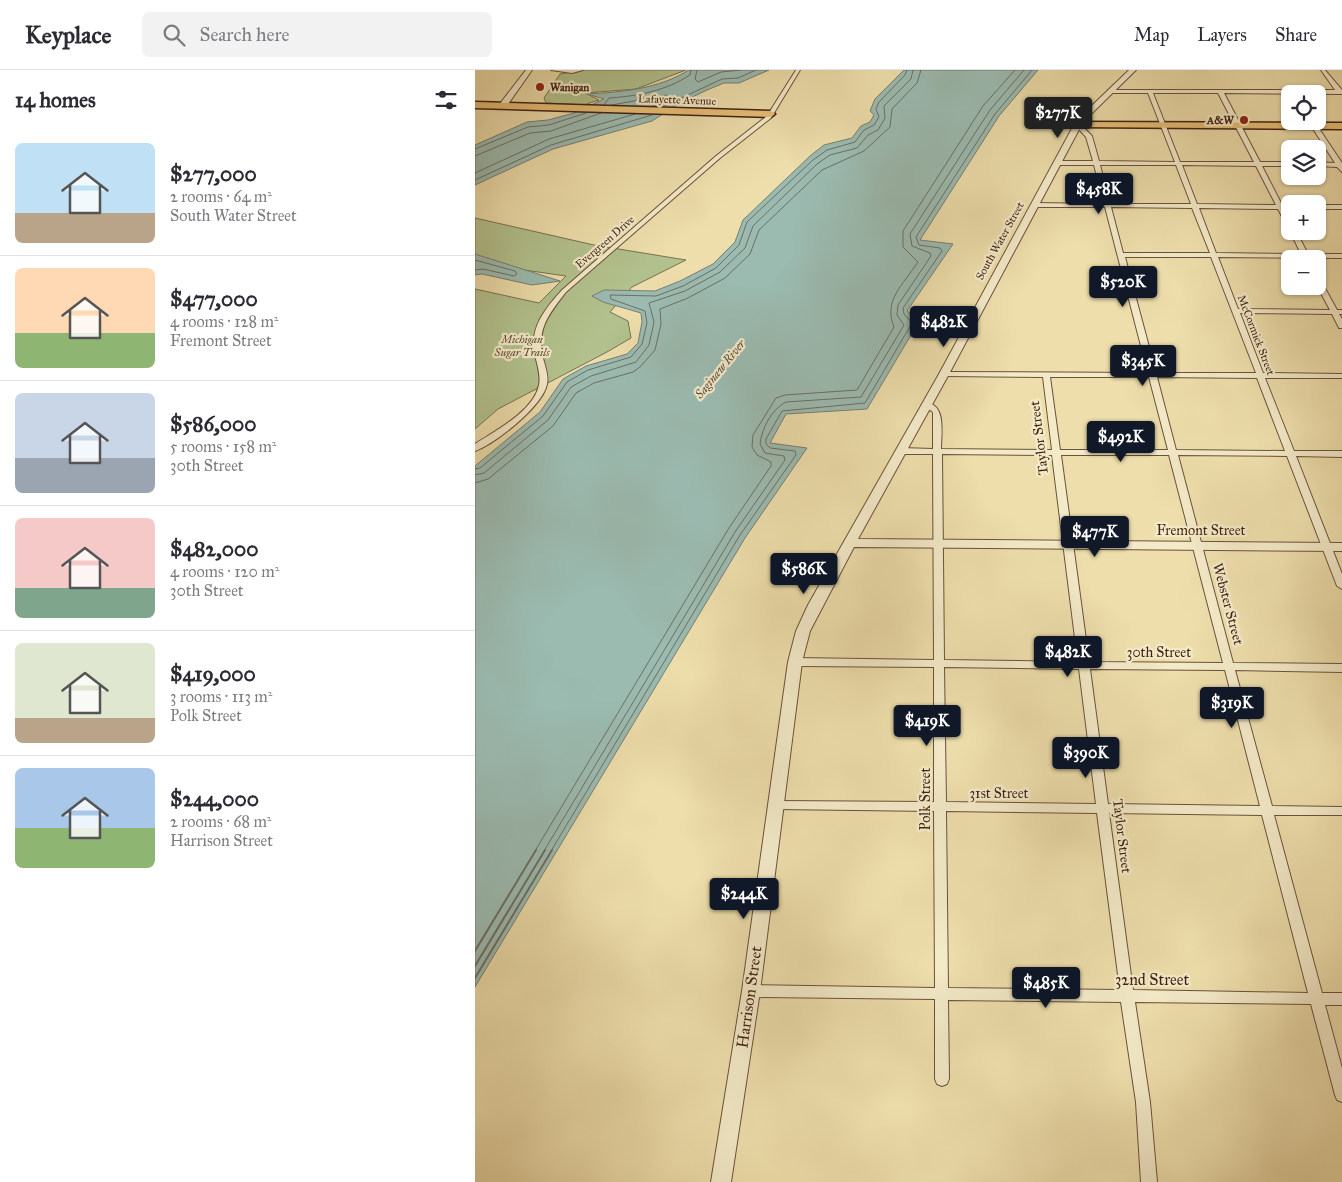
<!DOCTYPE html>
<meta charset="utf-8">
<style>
:root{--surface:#fff;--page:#f2f2f3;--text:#2b2b33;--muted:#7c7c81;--line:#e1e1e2;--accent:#111827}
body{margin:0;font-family:"IM FELL Great Primer",serif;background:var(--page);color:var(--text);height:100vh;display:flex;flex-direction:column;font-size:19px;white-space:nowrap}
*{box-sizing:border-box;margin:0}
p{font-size:16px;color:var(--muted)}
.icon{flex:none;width:28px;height:28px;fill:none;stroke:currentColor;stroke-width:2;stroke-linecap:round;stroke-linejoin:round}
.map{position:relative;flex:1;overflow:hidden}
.sheet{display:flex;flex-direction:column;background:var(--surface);width:475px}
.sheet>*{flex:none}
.fabs{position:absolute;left:806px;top:15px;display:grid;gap:10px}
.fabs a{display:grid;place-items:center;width:45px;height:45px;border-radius:8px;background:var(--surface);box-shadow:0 1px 4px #0004;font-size:25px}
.price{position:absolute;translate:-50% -42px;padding:0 11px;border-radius:5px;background:var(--accent);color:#fff;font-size:16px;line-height:32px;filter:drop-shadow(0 1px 2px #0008)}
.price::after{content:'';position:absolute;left:50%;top:30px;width:15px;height:11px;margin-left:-8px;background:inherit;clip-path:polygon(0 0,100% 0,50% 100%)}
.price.selected{background:#222;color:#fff}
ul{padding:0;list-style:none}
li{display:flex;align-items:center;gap:15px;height:125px;padding:0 15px}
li+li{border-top:1px solid var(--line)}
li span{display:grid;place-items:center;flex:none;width:140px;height:100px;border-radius:8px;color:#555}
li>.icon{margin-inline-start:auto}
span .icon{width:60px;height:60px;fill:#fffc;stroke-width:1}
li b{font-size:21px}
h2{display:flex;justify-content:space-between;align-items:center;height:60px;padding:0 15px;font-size:21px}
header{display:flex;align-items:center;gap:30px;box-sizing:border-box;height:70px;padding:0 25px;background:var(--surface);border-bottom:1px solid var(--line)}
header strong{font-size:24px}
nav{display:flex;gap:28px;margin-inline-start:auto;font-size:18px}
.search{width:350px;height:45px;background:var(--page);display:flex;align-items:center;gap:12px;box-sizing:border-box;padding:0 18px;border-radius:8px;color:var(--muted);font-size:19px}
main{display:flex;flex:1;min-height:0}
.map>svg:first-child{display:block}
.green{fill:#b2c28e;stroke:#7a7252}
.water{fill:#9bbbb1;stroke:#777e73}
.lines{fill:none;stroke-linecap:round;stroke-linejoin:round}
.shore-far1{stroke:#6e6e64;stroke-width:1}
.shore{stroke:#6e6e64;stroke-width:2}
.minor-casing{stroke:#6c513b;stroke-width:2}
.tertiary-casing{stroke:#6c513b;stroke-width:2}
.primary-casing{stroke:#412216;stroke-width:3}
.minor{fill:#f3eac8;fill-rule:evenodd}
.tertiary{fill:#f3eac8;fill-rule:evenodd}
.primary{fill:#e6bf76;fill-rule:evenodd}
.poi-dot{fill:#8f2418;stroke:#f3eac8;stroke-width:2}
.labels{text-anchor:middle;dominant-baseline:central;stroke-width:4.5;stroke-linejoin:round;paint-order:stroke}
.far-poi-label{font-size:11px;font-weight:bold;fill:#412216;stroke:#f3eac8;text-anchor:start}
.far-street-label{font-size:11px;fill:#412216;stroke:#f3eac8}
.far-park-label{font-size:11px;font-style:italic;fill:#5d4a34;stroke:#f3eac8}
.far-water-label{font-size:12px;font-style:italic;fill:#58483d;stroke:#f3eac8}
.street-label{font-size:14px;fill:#412216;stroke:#f3eac8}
.near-street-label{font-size:16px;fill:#412216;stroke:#f3eac8}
</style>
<header>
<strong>Keyplace</strong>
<div class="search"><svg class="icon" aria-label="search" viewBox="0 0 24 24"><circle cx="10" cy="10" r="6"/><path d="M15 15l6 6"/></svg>Search here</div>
<nav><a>Map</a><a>Layers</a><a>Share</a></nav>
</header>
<main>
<section class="sheet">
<h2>14 homes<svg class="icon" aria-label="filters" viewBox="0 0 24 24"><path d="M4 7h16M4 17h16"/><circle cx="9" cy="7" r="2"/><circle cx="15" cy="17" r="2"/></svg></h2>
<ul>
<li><span style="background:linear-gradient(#bfe0f5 70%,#b9a48a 0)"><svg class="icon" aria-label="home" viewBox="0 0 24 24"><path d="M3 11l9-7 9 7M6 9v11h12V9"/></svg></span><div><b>$277,000</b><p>2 rooms · 64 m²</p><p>South Water Street</p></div></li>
<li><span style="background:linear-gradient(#ffd9b3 65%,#8fb573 0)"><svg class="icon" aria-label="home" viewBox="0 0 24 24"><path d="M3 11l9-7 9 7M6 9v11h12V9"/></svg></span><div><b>$477,000</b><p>4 rooms · 128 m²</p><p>Fremont Street</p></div></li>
<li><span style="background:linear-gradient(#c9d6e8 65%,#9aa5b1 0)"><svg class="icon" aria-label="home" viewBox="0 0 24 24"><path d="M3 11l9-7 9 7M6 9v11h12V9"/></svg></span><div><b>$586,000</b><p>5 rooms · 158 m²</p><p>30th Street</p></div></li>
<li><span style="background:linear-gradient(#f6c9c9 70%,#7fa58c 0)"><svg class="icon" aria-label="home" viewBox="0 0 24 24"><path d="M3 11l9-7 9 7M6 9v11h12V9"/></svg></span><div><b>$482,000</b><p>4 rooms · 120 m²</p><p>30th Street</p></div></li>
<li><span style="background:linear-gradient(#dfe7d0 75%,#b9a48a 0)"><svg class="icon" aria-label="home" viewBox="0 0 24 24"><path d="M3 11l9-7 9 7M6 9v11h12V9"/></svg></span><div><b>$419,000</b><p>3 rooms · 113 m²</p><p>Polk Street</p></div></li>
<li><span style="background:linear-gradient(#a9c7e8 60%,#8fb573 0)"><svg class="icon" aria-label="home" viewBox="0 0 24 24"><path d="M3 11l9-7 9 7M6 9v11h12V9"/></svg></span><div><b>$244,000</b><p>2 rooms · 68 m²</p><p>Harrison Street</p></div></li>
</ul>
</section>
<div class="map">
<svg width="867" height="1112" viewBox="0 0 867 1112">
<rect width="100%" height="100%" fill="#eddeab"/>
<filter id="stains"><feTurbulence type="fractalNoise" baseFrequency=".004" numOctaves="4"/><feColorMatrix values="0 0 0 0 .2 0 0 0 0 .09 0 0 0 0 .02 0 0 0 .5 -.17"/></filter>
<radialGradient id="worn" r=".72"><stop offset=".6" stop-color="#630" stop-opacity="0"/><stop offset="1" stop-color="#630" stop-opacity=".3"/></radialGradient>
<path class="green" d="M108,0H211L161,19L110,23L124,30L109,35L71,33L69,28L85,4Z
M0,148L119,175L211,190L157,217L135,242L153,251L156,268L132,282L23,339L0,359V219L64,233L91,206L0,193Z"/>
<path class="water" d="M214,0H294L264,13H249L232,20L205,33L177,51L78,79L0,115V75L52,52L73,50L99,43L129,29L112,24C148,22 183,19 214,0Z
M429,0H563L524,46L445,170L478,174L432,241L445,250L392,339L311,344L295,373L332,378L270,468L0,917V396L65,342L88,309L111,296L152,284L163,273L167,252L166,243L128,232L117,226L129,220L180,221L205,211L238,194L260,172L268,150L335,86L349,75L377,68L386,56L395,52L399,45L395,41L400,29Z
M0,184L85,211L57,215L7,204L0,205Z"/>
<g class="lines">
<path class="shore-far1" d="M222,0L220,9L223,12L246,2L266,0
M129,35L134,28C163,26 190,21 215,5L216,0
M137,35L191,25V28L178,36
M189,36L247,9L263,8L281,0
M0,79L53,57L74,55L111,43
M0,86L55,63L76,61L126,43
M0,103L74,69L160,44
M0,110L76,75L177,45
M0,190L40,201L42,204L39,206L8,199L0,200
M0,399L5,398L68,346L92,312L113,300L156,287L167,274L172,253L170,241L136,229L135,225L181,226L208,216L241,198L264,175L272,152L338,90L352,80L380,72L389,60L399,55L404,47L401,39L404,32L430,5L432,0
M0,405L9,403L73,350L96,317L116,306L161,292L174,275L179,252L174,233L210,221L245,202L270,178L278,156L342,94L355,85L382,78L393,65L403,60L410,48L409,36L436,9L438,0
M0,413L13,409L78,356L101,323L119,313L158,302L165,297L180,280L186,254L185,239L213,228L250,208L275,184L284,160L347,100L389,81L415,57L417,39L442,13L446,0
M60,781L254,458L296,396V392L282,385L277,377L278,365L301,328L310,325L382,320L419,257C408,230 428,215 443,192L428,177V161L508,36L540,0
M69,781L260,462L310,390L309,386L290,383L285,374C287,358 296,340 311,332L386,327L429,255L422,245L423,235L456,186L455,183L437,176L435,164L515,40L549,0
M76,781L265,465L321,385L320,381L295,378L291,374V369L307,341L390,333L437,253L429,244L428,238L467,181L465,178L444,175L441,167L520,44L557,0"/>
<path class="shore" d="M0,881L61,780
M0,896L70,780
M0,908L77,780"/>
<g class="minor-casing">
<path id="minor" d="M76,0H108L97,3Z
M321,0H325L296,48L245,88L91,222C74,244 61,259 68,288C70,296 74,306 72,314C68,336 20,374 0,381V374C20,361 59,341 64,315C66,305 62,294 60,285C54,258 70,239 87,220L241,86L292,46Z
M846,0H850L867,20V24L749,23L785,92H815V96H787L807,135H815V139H809L815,150V158L812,156L803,139L724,138L741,183L826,184L815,161H821L833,184H867V188L743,187L763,239L855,240L842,216V207L845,209L862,240H867V244H864L867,249V258H864L857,244L765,243L788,303L867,304V308H790L819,381H867V387L821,386L867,504V519L862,516L812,386L703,385L758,593L867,594V602L760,600L797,736L867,737V745H799L847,923H867V935H850L867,998V1032L862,1030L860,1025L836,934L660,932L675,1032L682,1112H666L661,1032L646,932L473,930L474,1009L472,1014L467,1016L462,1014L460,1009V929L276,927L271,925L269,921L271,917L276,915L460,918L459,741L300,739L296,738L294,735L296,732L300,731L459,732V597L320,596L315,592L320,588L459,590L458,384H426L422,381L426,378L458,379V343L457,341L448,337V333C472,331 466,363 466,379L577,380L568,307L469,306L465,304L466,302L673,303L630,137H559L556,135L559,133L629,134L619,95H583L580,93L583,91H618L611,67L601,56V54H605L617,66L624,91L700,92L673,23H635L633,20H860ZM678,23H743L779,92H705ZM625,95H701L716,134H635ZM707,95L781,96L801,135L722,134ZM636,137L717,138L735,183H648ZM650,187H736L781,303H681ZM575,307H674L693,380H585ZM682,307L782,308L810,381L701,380ZM467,384L577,385L603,592L469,590ZM586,385H694L748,593L614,592ZM469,597L604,599L621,734L471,732ZM615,599L750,600L785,736L633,734ZM471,741L622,743L645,920L473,918ZM634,743L787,745L833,923L658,920Z
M833,51H839L867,93V102L862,97L842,96V92L860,93Z
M842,135H867V139H842Z"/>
</g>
<g class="tertiary-casing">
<path id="tertiary" d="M51,0H57L31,37H25L24,35Z
M654,0H661L608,52L474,304L383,469L867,473V481L379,477L335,561L327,592L285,921L256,1112H236L267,921L313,592L321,561L333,535L464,304L601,51Z"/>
</g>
<g class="primary-casing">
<path id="primary" d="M0,32L296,41L300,44L296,47L0,38Z
M603,52L867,53V59L600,57V53Z"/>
</g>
<use href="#minor" class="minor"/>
<use href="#tertiary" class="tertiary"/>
<use href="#primary" class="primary"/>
</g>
<g class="poi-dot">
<circle cx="65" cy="17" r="5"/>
<circle cx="769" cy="50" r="5"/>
</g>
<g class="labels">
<g class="far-poi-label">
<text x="75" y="17">Wanigan</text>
<text x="759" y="50" text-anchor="end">A&amp;W</text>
</g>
<g class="far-street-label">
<text transform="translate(202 30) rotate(2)">Lafayette Avenue</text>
<text transform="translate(525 171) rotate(-61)">South Water Street</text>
<text transform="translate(130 172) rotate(-41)">Evergreen Drive</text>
<text transform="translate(781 265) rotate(69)">McCormick Street</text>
</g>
<g class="far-park-label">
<text x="47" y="269">Michigan<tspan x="47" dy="13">Sugar Trails</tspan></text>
</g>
<g class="far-water-label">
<text transform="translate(245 299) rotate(-51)">Saginaw River</text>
</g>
<g class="street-label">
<text transform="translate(564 368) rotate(-97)">Taylor Street</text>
<text x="726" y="460">Fremont Street</text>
<text transform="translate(753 534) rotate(75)">Webster Street</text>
<text x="684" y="582">30th Street</text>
<text x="524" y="723">31st Street</text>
<text transform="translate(450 729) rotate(-90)">Polk Street</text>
<text transform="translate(647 766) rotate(83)">Taylor Street</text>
</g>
<g class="near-street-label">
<text x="677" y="909">32nd Street</text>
<text transform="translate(274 927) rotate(-82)">Harrison Street</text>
</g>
</g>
<rect width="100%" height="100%" filter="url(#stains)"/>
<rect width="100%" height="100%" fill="url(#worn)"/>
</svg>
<div class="fabs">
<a><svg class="icon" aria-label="locate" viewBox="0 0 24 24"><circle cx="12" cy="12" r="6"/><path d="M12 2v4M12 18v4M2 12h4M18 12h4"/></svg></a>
<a><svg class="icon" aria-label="layers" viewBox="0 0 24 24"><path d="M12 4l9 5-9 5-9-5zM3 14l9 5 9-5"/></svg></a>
<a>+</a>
<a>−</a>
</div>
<b class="price selected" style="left:583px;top:69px">$277K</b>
<b class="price" style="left:624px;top:145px">$458K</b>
<b class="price" style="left:648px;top:238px">$520K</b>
<b class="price" style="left:469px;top:278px">$482K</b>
<b class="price" style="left:668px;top:317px">$345K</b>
<b class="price" style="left:646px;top:393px">$492K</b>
<b class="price" style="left:620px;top:488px">$477K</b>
<b class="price" style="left:329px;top:525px">$586K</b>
<b class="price" style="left:593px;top:608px">$482K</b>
<b class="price" style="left:757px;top:659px">$319K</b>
<b class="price" style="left:452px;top:677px">$419K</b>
<b class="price" style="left:611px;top:709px">$390K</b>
<b class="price" style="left:269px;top:850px">$244K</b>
<b class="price" style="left:571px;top:939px">$485K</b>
</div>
</main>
